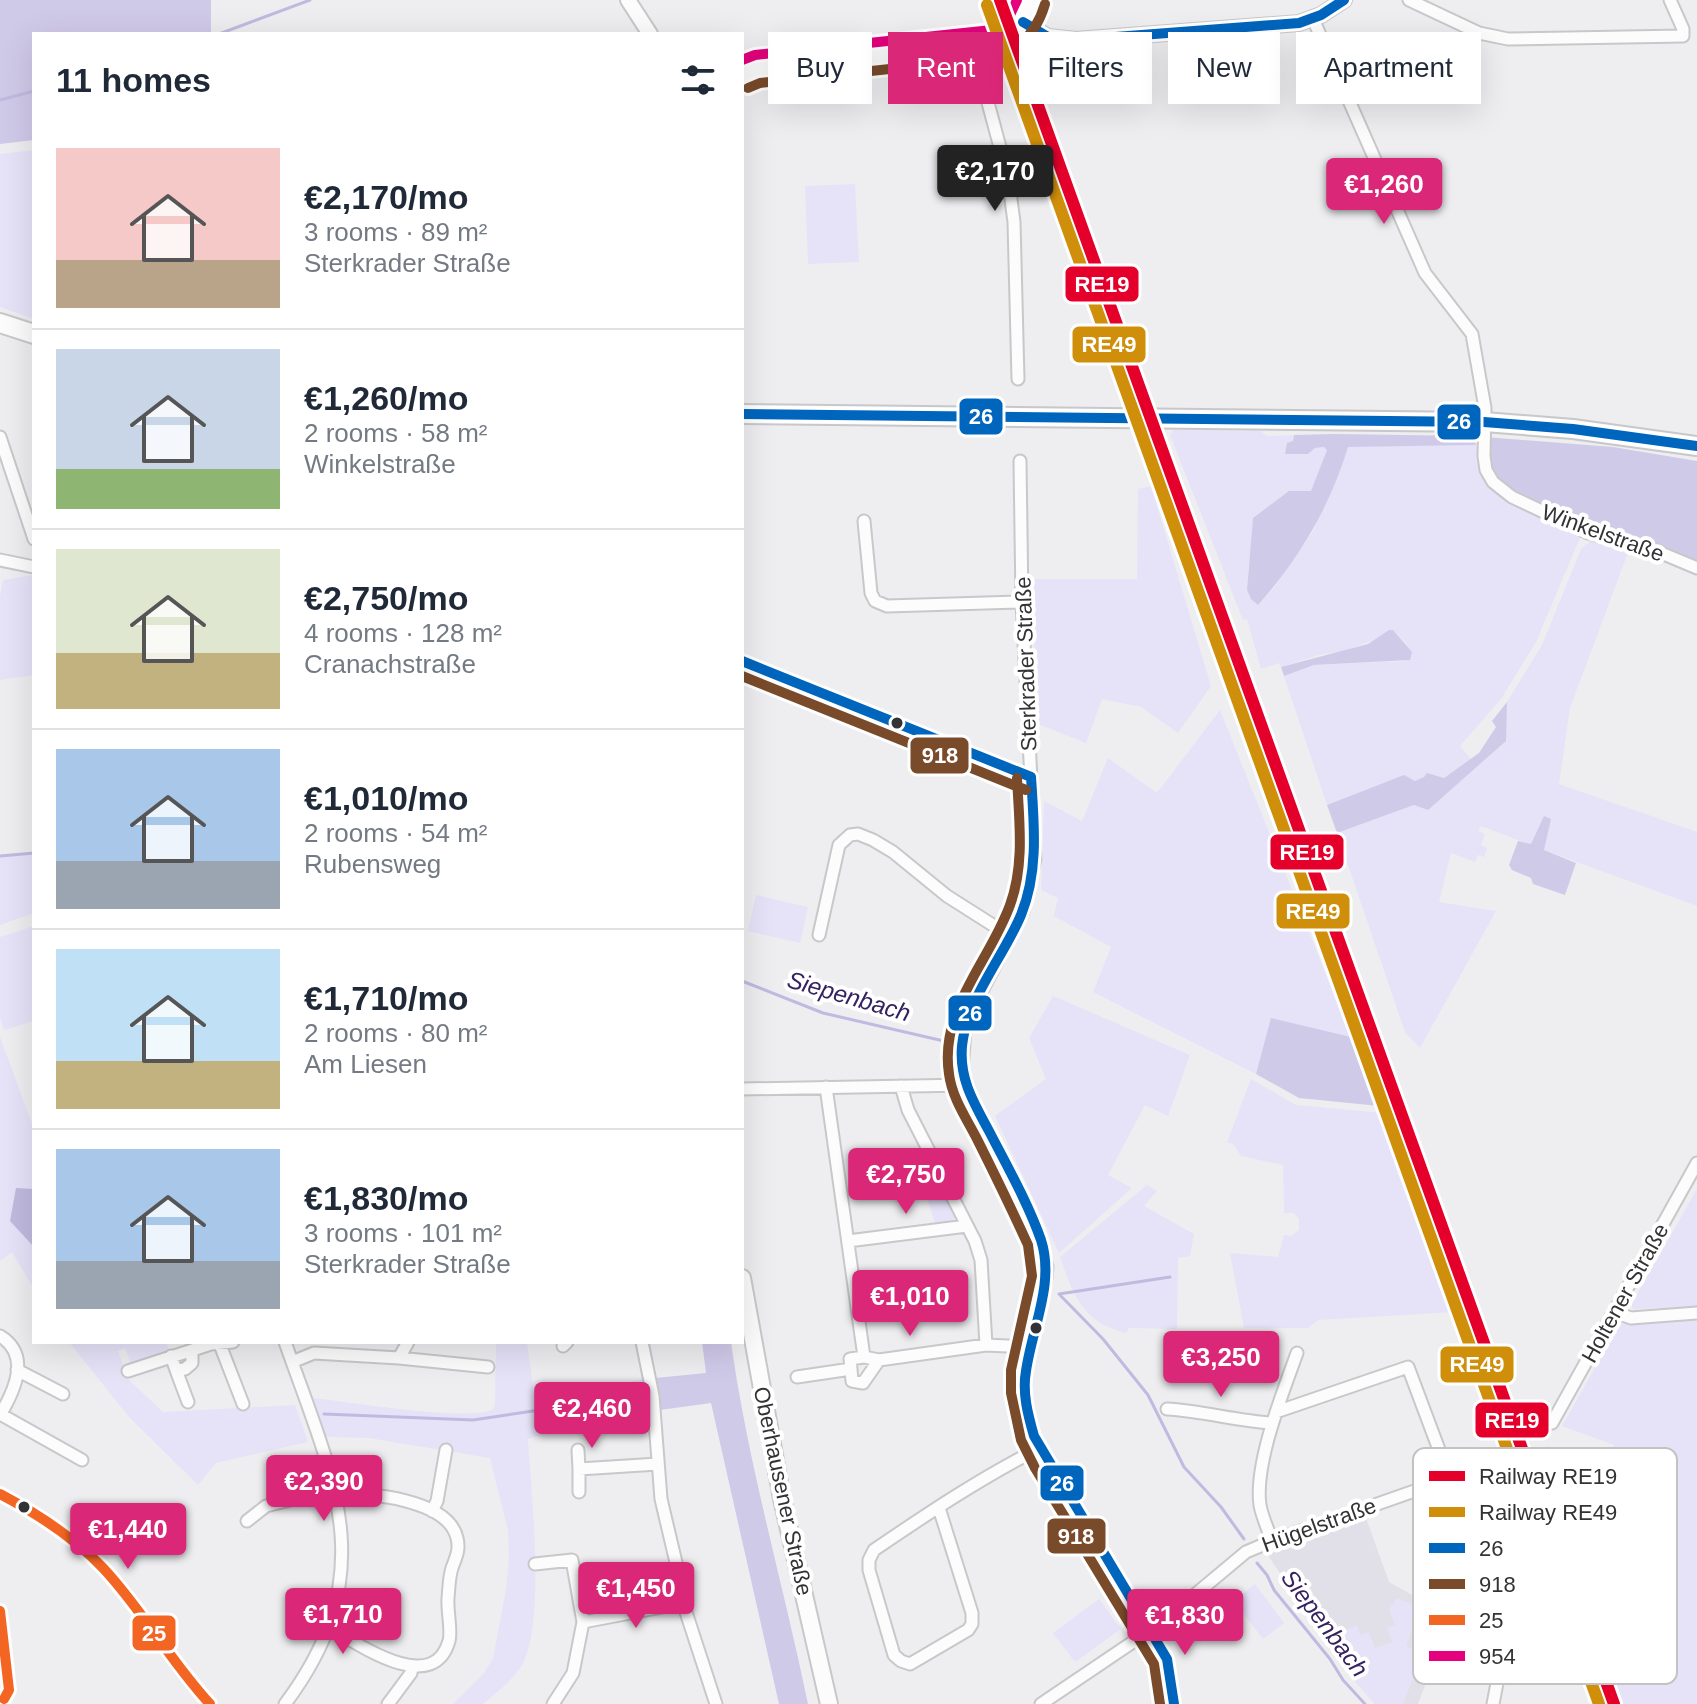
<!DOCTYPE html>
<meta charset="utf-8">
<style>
:root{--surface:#fff;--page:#f2f2f3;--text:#1f2937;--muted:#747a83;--line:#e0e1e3;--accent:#db2777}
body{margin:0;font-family:Arial,sans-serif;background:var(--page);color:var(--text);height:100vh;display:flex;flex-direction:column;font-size:30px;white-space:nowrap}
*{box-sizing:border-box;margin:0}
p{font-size:26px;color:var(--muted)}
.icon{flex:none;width:44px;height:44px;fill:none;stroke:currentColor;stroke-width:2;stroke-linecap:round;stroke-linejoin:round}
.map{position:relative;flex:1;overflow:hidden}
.sheet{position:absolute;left:32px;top:32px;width:712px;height:1312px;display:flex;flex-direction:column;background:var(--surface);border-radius:0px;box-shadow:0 8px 32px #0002}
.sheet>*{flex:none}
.guide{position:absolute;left:768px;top:32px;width:760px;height:72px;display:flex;gap:16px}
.price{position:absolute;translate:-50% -68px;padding:0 18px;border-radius:8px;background:var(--accent);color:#fff;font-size:26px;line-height:52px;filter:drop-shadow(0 2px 4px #0008)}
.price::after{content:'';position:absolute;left:50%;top:48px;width:24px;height:18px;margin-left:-12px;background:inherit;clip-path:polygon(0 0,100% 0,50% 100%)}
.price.active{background:#222;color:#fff}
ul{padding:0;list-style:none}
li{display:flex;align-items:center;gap:24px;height:200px;padding:0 24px}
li+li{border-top:2px solid var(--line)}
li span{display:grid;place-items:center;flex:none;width:224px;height:160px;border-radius:0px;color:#555}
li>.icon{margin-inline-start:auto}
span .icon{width:96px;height:96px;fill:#fffc;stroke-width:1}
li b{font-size:34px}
h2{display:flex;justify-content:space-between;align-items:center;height:96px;padding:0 24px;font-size:34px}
.pill{padding:0 28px;border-radius:0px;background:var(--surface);box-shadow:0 8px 32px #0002;font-size:28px;line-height:72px}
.pill.active{background:var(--accent);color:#fff}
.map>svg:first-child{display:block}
.built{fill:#e1e0e8}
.green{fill:#e6e2f8}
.forest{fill:#d0cae9}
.water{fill:#c1bae0}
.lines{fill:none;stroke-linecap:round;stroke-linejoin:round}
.stream{stroke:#c1bae0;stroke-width:3}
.minor-casing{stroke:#c8c8ca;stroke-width:15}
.tertiary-casing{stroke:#c8c8ca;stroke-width:18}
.secondary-casing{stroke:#c8c8ca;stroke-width:20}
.primary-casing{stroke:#c8c8ca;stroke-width:22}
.minor{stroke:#fcfcfd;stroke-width:11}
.tertiary{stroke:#fcfcfd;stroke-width:14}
.secondary{stroke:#fcfcfd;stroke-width:16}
.primary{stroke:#fcfcfd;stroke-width:18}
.bus-1-casing{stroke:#fff;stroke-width:16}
.bus-2-casing{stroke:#fff;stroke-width:16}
.bus-3-casing{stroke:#fff;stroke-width:16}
.bus-4-casing{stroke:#fff;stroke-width:16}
.bus-1{stroke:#0065bd;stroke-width:10}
.bus-2{stroke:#7a4b2a;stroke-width:10}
.bus-3{stroke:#f26522;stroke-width:10}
.bus-4{stroke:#e5007d;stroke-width:10}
.rail-1-casing{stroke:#fff;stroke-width:18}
.rail-2-casing{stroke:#fff;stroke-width:18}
.rail-1{stroke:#e4002b;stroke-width:12}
.rail-2{stroke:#d08f0b;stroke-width:12}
.bus-dot{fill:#333335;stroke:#fff;stroke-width:3}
.labels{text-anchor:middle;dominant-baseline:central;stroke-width:8;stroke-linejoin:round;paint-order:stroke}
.street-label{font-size:22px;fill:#333335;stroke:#fff}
.water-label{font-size:24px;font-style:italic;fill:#352261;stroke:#fff}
.key{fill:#fff;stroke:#c2c2c2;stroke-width:2}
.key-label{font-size:22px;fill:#333335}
.line-badge{stroke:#fff;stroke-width:3}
.badge-label{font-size:22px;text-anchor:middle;font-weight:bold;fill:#fff}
</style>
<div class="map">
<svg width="1697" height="1704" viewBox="0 0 1697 1704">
<rect width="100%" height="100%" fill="#eeeef1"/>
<path class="built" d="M1366,1518L1389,1582L1451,1617L1418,1704H1375L1354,1680L1336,1651L1299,1607L1303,1605L1296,1580L1286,1582L1267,1554L1303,1543Z"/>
<path class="green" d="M34,150V319L0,307V154Z
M855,184L859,262L808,264L805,186Z
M1173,430L1260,431L1267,436L1294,435L1293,441L1308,454L1315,448L1325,447L1328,450L1311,492L1289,491L1249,562L1247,590L1258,605L1276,585L1313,531L1348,446L1476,445L1484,473L1582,533L1536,642L1501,699L1460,746L1471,759L1444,778L1427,773L1424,777L1415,781L1404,776L1327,805L1284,676L1314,665L1406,661L1407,645L1395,632L1342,652L1322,654L1281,667L1279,663L1261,669L1247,619L1243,620L1170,435Z
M1151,486L1211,686L1178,733L1141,707L1102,699L1086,743L1038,724L1031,579H1137L1138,489Z
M1593,539L1630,547L1570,708L1559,784L1697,832V906L1544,850L1550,819L1544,817L1531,845L1481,826L1478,831L1485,834L1481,845L1487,848L1484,857L1478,855L1475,862L1451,853L1439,902L1496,911L1420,1048L1405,1032L1337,833L1414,805L1461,781L1505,741L1507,702L1542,645L1581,549Z
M34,575V675L0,680V596L3,580Z
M1220,710L1351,1037L1272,1019L1256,1074L1093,992L1111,947L1054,916L1058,898L1041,890L1044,801L1082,821L1108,758L1157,793Z
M34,853V913L0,925V856Z
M756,895L808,907L800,943L748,931Z
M34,926V1021L4,1030L0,1017V937Z
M1053,996L1190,1055L1168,1116L1145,1105L1108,1175L1132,1188L1059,1253L995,1116L1046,1079L1029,1038Z
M0,1037L34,1129V1289L12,1252L0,1261Z
M1251,1079L1296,1105L1382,1113L1454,1312L1318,1320L1308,1328H1244L1230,1253L1278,1257L1284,1235L1291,1236L1299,1230V1219L1294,1213H1284L1283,1165L1241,1156L1233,1144L1227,1142Z
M939,1184L955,1217L953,1222L936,1226L923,1186Z
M1147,1185L1157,1191L1144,1206L1194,1234L1190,1256L1178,1258L1177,1329L1129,1328L1126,1333C1082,1322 1074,1296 1060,1257Z
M1697,1189V1307L1633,1309L1631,1305Z
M1697,1319V1704H1618L1530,1460L1550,1445C1544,1473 1564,1514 1580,1536L1614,1445L1562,1426L1620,1324Z
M69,1342H166L170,1353L135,1364L130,1362L125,1348L118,1351L129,1380L163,1412L295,1405L308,1442L216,1463L198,1485L129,1417Z
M496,1342H527L535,1402L644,1379L649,1411L579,1424L528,1439C531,1492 546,1621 522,1665C512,1681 497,1692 483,1704H453L484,1673L493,1659L506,1589L509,1558L508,1530L490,1458L369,1438L326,1437L313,1398C343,1401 475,1423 493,1409L495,1404Z
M1516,1465L1602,1704H1594L1510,1467Z
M1255,1584L1284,1623L1263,1639L1234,1601Z
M1397,1598L1421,1608L1406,1646L1423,1653L1403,1704H1375L1354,1680L1325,1638L1357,1626L1360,1635L1369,1632L1375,1648L1392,1642L1387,1628L1395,1625L1389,1609Z
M1099,1599L1121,1629L1075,1662L1053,1633Z"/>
<path class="forest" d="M0,0H211V34H34V140L0,144Z
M1334,434L1474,436L1476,445L1348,447C1330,506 1300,558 1258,605L1251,599L1247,590L1253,518L1289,491H1311L1327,450L1324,447L1315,448L1308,454H1285L1287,443L1293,441L1294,435Z
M1485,437L1613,447L1697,461V564L1582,526L1502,486L1492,474Z
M1389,630H1393L1412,652L1410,660L1314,665L1284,676L1281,667L1368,644Z
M1507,702L1506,741L1428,810L1414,805L1337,833L1327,805L1404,775L1415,781L1424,777L1427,773L1444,778L1479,753L1496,727L1492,721Z
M1544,816L1551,819L1544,850L1576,863L1565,895L1533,884L1531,878L1512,870L1509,865L1518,841L1531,844Z
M1271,1018L1351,1037L1379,1106L1299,1098L1256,1074Z
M702,1342H731C748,1464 783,1583 808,1704H779L711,1403L660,1410L655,1378L706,1373Z"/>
<path class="water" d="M16,1188L34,1189V1247L10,1221Z"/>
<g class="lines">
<path class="stream" d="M219,34L310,0
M0,100L34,91
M0,856L34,853
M742,981L823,1013L948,1042
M964,1106C992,1163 1028,1216 1032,1280
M1059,1294L1103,1339L1148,1395L1184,1467L1221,1507L1244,1539
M1059,1294L1170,1277
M324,1414L473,1420L638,1395
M1257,1563L1267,1575L1274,1590L1330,1659L1343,1680L1365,1704"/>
<g class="minor-casing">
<path id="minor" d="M1409,0L1479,33L1508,39L1683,36V29L1670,0
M1313,19L1425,273L1472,334L1485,408L1484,456L1486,470L1493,482L1512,497L1588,533L1654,550L1697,568
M973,47L1008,177L1014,222L1018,379
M0,437L34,539
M1020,461L1022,602L1035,859L1023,912L971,1012L965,1030L962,1069L971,1096L1041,1241L1047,1267L1046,1278L1025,1373V1393L1027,1411L1034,1436L1047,1461L1167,1659L1174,1704
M864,521L871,593L875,601L887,606L1022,602
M0,560L34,567
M742,661L1031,777
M819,935L839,845L850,835L858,834L873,840L893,852L947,896L1010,936
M901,1086L908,1110L975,1241L981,1260L986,1345
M826,1087L864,1357
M742,1089L966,1085
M848,1241L967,1226
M1614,1312L1631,1318L1697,1313
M0,1336C31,1355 15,1390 0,1415
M219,1342L243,1404
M285,1342C333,1479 384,1572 285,1704
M642,1342L653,1396L661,1499L683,1592V1603L716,1704
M563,1346L567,1342
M171,1356L176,1370L185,1369L192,1363V1350
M399,1358L488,1367
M292,1362L314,1353L399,1358L408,1342
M851,1369L852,1381L863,1383L879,1360
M17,1370L63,1394
M176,1370L188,1402
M128,1371L211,1344L233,1342
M797,1377L851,1369L850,1359L864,1357L879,1360L986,1345L1030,1347
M1167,1409C1203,1411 1237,1421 1272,1423
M1276,1412L1408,1367L1450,1479
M0,1414L82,1460
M1552,1423L1697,1163
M578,1450L579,1469
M579,1492V1469L658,1464
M0,1494C38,1514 74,1537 104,1569C144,1611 170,1663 210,1704
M939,1508L972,1613V1624L968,1630L910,1664L901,1661L894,1655L869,1570V1560L874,1550C927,1514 982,1477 1040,1448
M432,1511L437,1501L446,1450
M247,1521L266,1506L335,1489
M1272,1541C1268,1529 1262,1517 1260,1505C1254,1464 1283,1392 1297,1353
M535,1564L572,1560L583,1622L573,1673L553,1704
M0,1611L9,1690L4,1699
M583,1622L683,1603
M329,1627C358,1644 433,1697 449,1641C452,1631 447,1612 448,1598C449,1588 449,1577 452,1568C456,1557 460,1550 457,1538C448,1500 369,1491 337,1496
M388,1704L411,1673L412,1667
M1041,1704L1161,1623L1246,1552L1272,1541L1497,1462L1522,1530V1553L1493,1704"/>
</g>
<g class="tertiary-casing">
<path id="tertiary" d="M628,0L650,34
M1023,22L1048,37L1076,40L1299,23L1321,15L1344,0"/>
</g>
<g class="secondary-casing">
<path id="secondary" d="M742,75L756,69L997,44C1015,33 1027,22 1032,0
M742,1278L782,1499L829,1704"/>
</g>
<g class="primary-casing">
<path id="primary" d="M0,323L34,334
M742,414L1484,422L1573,429L1697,446"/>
</g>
<use href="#minor" class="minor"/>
<use href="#tertiary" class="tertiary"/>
<use href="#secondary" class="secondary"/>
<use href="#primary" class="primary"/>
<g class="bus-1-casing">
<path id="bus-1" d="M1023,22L1048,37L1076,40L1299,23L1321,15L1344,0
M742,414L1484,422L1573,429L1697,446
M742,661L1031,777
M1031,777C1034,823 1039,871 1021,915C1003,958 967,998 962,1046C959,1079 974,1103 989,1131C1007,1166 1028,1203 1041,1240C1055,1283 1032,1328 1026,1371C1022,1393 1028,1415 1034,1436L1167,1659L1174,1704"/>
</g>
<g class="bus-2-casing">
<path id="bus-2" d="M748,88L760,83L1001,57C1024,46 1038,28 1045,4
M742,676L1026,790
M1017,778C1019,820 1025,864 1010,905C990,961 939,1009 949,1074C952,1098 967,1119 978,1141C995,1175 1012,1210 1028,1245L1032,1276L1011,1370V1393L1021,1440L1035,1468L1154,1664L1160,1704"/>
</g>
<g class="bus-3-casing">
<path id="bus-3" d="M0,1494C38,1514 74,1537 104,1569C143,1611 171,1662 210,1704
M0,1611L9,1690L4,1699"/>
</g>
<g class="bus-4-casing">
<path id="bus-4" d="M742,60L755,55L992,30L1009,17L1017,0"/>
</g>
<use href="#bus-1" class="bus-1"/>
<use href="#bus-2" class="bus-2"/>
<use href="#bus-3" class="bus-3"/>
<use href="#bus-4" class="bus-4"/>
<g class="rail-1-casing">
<path id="rail-1" d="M1000,0L1614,1704"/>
</g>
<g class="rail-2-casing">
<path id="rail-2" d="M987,5L1599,1704"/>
</g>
<use href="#rail-1" class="rail-1"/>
<use href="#rail-2" class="rail-2"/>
</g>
<g class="bus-dot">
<circle cx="897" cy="723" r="7"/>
<circle cx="1036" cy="1328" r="7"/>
<circle cx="24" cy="1507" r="7"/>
</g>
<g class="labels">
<g class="street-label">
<text transform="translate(1603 533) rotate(20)">Winkelstraße</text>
<text transform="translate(1026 664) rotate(-92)">Sterkrader Straße</text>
<text transform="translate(1625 1293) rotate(-61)">Holtener Straße</text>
<text transform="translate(783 1491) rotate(78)">Oberhausener Straße</text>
<text transform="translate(1319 1525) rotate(-20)">Hügelstraße</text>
</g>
<g class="water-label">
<text transform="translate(849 996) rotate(16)">Siepenbach</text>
<text transform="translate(1325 1623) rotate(53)">Siepenbach</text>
</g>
</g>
<rect x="1413" y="1448" width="264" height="236" rx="12" class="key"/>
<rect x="1429" y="1471" width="36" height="10" fill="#e4002b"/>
<rect x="1429" y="1507" width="36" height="10" fill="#d08f0b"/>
<rect x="1429" y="1543" width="36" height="10" fill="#0065bd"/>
<rect x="1429" y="1579" width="36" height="10" fill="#7a4b2a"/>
<rect x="1429" y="1615" width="36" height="10" fill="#f26522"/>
<rect x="1429" y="1651" width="36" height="10" fill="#e5007d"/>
<g class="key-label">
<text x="1479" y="1484">Railway RE19</text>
<text x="1479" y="1520">Railway RE49</text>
<text x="1479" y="1556">26</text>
<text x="1479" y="1592">918</text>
<text x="1479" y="1628">25</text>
<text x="1479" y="1664">954</text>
</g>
<g class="line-badge">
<rect x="1064" y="265" width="76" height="38" rx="8" fill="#e4002b"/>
<rect x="1071" y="325" width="76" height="39" rx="8" fill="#d08f0b"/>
<rect x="958" y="397" width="46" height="39" rx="8" fill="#0065bd"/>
<rect x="1436" y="403" width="46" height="38" rx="8" fill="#0065bd"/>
<rect x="909" y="736" width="61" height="39" rx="8" fill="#7a4b2a"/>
<rect x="1269" y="833" width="76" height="38" rx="8" fill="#e4002b"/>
<rect x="1275" y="892" width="76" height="38" rx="8" fill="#d08f0b"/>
<rect x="947" y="994" width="46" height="38" rx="8" fill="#0065bd"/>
<rect x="1439" y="1345" width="76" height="39" rx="8" fill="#d08f0b"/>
<rect x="1474" y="1401" width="76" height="38" rx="8" fill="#e4002b"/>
<rect x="1039" y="1464" width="46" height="38" rx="8" fill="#0065bd"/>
<rect x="1046" y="1517" width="61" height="38" rx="8" fill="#7a4b2a"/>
<rect x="131" y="1614" width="46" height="38" rx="8" fill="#f26522"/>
</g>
<g class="badge-label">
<text x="1102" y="292">RE19</text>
<text x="1109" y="352">RE49</text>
<text x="981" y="424">26</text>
<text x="1459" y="429">26</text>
<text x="940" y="763">918</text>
<text x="1307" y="860">RE19</text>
<text x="1313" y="919">RE49</text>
<text x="970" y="1021">26</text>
<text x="1477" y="1372">RE49</text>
<text x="1512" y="1428">RE19</text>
<text x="1062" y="1491">26</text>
<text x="1076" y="1544">918</text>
<text x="154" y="1641">25</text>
</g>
</svg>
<b class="price active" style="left:995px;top:213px">€2,170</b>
<b class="price" style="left:1384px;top:226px">€1,260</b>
<b class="price" style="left:906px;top:1216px">€2,750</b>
<b class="price" style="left:910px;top:1338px">€1,010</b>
<b class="price" style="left:1221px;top:1399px">€3,250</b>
<b class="price" style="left:592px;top:1450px">€2,460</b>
<b class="price" style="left:324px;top:1523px">€2,390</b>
<b class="price" style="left:128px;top:1571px">€1,440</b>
<b class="price" style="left:636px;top:1630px">€1,450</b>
<b class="price" style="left:343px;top:1656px">€1,710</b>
<b class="price" style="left:1185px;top:1657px">€1,830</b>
<div class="guide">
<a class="pill">Buy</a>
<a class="pill active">Rent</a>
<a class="pill">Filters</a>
<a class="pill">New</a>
<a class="pill">Apartment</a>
</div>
<section class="sheet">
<h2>11 homes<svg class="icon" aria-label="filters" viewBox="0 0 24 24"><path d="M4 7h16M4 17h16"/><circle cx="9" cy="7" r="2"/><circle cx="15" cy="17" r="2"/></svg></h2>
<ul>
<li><span style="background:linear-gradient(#f6c9c9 70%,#b9a48a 0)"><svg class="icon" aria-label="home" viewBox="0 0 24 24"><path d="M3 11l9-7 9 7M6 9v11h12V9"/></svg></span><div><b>€2,170/mo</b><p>3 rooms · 89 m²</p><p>Sterkrader Straße</p></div></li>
<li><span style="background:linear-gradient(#c9d6e8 75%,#8fb573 0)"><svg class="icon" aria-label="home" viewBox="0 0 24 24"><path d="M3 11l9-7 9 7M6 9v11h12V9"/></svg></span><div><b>€1,260/mo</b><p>2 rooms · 58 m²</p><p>Winkelstraße</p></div></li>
<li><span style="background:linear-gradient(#dfe7d0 65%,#c2b280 0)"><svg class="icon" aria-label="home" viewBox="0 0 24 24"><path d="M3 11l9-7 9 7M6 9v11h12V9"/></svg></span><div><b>€2,750/mo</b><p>4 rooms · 128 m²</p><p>Cranachstraße</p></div></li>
<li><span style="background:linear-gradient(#a9c7e8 70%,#9aa5b1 0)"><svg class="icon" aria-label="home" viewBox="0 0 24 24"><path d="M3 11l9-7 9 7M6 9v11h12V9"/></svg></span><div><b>€1,010/mo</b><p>2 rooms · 54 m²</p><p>Rubensweg</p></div></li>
<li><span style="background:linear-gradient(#bfe0f5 70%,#c2b280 0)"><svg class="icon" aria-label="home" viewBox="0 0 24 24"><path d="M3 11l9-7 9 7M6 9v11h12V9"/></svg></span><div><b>€1,710/mo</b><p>2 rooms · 80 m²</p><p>Am Liesen</p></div></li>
<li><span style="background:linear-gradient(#a9c7e8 70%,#9aa5b1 0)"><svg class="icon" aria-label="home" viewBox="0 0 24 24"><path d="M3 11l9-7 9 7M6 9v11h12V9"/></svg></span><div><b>€1,830/mo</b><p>3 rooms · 101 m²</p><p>Sterkrader Straße</p></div></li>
</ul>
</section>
</div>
